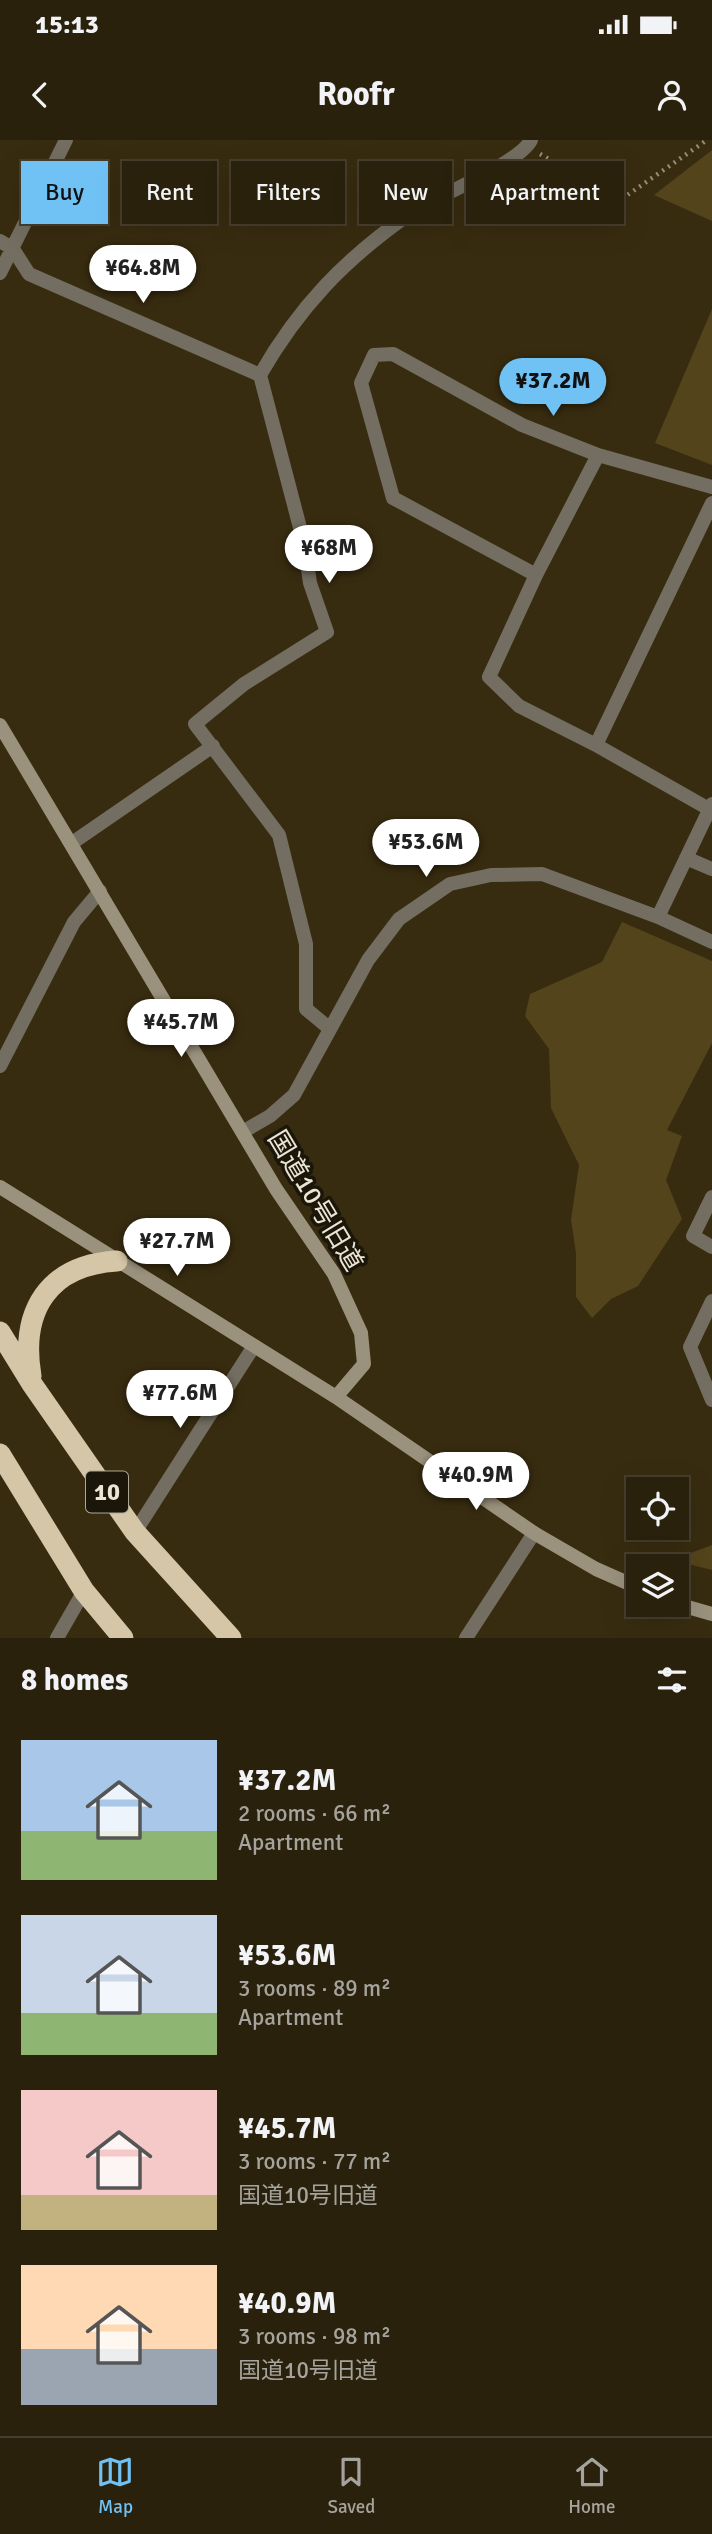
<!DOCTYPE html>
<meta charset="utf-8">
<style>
:root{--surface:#2a210c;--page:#322915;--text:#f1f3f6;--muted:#a5a39d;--line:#463e2d;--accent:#70c1f4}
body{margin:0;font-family:Signika,"Noto Sans JP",sans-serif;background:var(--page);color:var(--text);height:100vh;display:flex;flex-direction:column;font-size:26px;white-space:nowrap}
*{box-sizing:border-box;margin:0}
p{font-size:23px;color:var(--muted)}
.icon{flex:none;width:38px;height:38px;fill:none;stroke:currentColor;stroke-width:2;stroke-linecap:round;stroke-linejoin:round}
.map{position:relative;height:1498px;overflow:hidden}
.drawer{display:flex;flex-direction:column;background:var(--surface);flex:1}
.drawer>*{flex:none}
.top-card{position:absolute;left:21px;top:21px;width:670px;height:63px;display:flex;gap:14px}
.buttons{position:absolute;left:626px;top:1337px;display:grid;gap:14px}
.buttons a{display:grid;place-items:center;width:63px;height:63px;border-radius:0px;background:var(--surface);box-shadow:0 7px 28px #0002,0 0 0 2px var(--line);font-size:35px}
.price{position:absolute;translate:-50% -60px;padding:0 16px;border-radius:24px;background:#fff;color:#222;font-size:23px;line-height:46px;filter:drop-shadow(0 2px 4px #0008)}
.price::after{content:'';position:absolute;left:50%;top:42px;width:21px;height:16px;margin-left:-10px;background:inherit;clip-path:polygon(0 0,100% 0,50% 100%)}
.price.on{background:var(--accent);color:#111}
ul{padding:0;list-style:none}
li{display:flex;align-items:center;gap:21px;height:175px;padding:0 21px}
li span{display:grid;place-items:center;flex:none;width:196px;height:140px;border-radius:0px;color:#555}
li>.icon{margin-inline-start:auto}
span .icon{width:84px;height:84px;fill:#fffc;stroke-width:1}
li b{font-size:30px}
h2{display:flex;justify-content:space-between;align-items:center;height:84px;padding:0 21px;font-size:30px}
.pill{padding:0 24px;border-radius:0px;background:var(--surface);box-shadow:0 7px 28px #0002,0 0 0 2px var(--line);font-size:24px;line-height:63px}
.pill.on{background:var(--accent);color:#111}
.status{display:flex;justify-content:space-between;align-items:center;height:49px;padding:0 35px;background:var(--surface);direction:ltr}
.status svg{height:19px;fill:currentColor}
header{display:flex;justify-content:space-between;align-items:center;height:91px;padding:0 21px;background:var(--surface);font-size:32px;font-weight:800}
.tabs{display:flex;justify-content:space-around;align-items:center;height:98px;border-top:2px solid var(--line);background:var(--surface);font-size:19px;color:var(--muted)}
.tabs a{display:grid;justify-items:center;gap:4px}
.tabs .on{color:var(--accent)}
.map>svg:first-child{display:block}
.green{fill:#54441b}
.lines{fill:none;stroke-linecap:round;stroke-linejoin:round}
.path{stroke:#968c77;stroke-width:4.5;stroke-dasharray:2 5;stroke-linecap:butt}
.street{stroke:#736e61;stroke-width:14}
.secondary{stroke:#9a927d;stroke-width:14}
.highway{stroke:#d4c6a6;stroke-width:21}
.labels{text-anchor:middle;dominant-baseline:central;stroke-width:7;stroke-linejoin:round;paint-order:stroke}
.shield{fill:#1b160a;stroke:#ada798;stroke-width:2}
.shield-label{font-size:24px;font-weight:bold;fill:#ece5d5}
.street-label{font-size:26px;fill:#ece5d5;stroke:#1b160a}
</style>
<div class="status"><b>15:13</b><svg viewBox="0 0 49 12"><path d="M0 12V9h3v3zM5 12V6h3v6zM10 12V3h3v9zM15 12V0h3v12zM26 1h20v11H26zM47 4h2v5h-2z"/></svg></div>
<header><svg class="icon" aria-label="back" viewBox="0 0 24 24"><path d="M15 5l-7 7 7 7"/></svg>Roofr<svg class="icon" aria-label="person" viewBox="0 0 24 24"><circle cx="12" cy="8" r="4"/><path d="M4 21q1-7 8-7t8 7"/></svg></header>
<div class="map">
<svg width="712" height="1498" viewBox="0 0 712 1498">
<rect width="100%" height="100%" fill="#382c10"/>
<path class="green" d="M712,10V81L654,55Z
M712,169V325L655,303Z
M622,782L712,821V903L667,990L682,996L666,1040L682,1079L638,1146L611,1159L592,1178L576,1157V1113L571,1080L579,1025L551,968L549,909L525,876L530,854L602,822Z
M712,1405V1430L672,1420Z"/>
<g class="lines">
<path class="path" d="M540,14L568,30L626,56L707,0"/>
<path class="street" d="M0,101L13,109L29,134L260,235
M0,133L66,0
M598,315L536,435L489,537L519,566L596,605L709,669
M536,435L393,358L361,243L374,215L393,214L522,285L598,315L712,347
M596,605L712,363
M72,703L213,606
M686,718L712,729
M658,777L712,664
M329,888L306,869V804L279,695L195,584L244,544L327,492L310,443L304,403L260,235C299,167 344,120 408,75C433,57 519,24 531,0
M0,926L74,782L100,751
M244,991L270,976L294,955L368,820L399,779L450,744L491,735L542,734L658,777L712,802
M712,1057L693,1096L712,1107
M712,1161L690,1207L712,1260
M135,1392L254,1206
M57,1498L84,1451
M466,1498L534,1393"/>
<path class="secondary" d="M0,585L276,1049L334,1134L361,1193L364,1224L336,1257
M0,1047L336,1257L534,1393L596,1429L639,1448
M677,1464L712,1474"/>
<path class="highway" d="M0,1192L32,1244L135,1392L231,1498
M31,1236C20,1171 48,1125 117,1121
M0,1314L84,1451L123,1498"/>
</g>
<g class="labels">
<rect class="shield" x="86" y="1331.5" width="42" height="41" rx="5"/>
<g class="shield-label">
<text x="107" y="1352">10</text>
</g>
<g class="street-label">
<text transform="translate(315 1061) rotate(59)">国道10号旧道</text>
</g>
</g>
</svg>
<div class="buttons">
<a><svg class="icon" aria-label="locate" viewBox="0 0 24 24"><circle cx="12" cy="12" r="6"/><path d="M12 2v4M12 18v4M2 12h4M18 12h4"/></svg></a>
<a><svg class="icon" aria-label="layers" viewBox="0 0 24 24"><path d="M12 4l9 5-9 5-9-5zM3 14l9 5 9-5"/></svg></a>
</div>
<b class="price" style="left:143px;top:165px">¥64.8M</b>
<b class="price on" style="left:553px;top:278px">¥37.2M</b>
<b class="price" style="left:329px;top:445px">¥68M</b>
<b class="price" style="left:426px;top:739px">¥53.6M</b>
<b class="price" style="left:181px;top:919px">¥45.7M</b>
<b class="price" style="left:177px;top:1138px">¥27.7M</b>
<b class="price" style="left:180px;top:1290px">¥77.6M</b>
<b class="price" style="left:476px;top:1372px">¥40.9M</b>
<div class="top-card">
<a class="pill on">Buy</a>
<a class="pill">Rent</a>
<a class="pill">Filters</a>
<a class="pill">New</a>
<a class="pill">Apartment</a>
</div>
</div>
<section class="drawer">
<h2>8 homes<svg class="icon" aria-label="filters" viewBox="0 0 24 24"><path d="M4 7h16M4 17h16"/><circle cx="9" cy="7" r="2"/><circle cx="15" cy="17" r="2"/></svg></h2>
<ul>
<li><span style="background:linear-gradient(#a9c7e8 65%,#8fb573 0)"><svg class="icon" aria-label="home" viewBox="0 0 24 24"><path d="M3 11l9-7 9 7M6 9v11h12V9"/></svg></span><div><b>¥37.2M</b><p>2 rooms · 66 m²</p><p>Apartment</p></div></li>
<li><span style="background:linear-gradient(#c9d6e8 70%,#8fb573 0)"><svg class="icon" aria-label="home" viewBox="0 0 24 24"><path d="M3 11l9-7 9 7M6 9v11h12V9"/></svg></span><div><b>¥53.6M</b><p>3 rooms · 89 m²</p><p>Apartment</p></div></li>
<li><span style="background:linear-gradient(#f6c9c9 75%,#c2b280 0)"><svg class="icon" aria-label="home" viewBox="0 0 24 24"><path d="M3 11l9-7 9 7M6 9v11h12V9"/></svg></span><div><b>¥45.7M</b><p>3 rooms · 77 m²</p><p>国道10号旧道</p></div></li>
<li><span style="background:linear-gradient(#ffd9b3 60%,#9aa5b1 0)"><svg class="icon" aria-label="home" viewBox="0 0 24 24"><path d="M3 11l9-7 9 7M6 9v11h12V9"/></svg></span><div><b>¥40.9M</b><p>3 rooms · 98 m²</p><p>国道10号旧道</p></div></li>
</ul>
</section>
<nav class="tabs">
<a class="on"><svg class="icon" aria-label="map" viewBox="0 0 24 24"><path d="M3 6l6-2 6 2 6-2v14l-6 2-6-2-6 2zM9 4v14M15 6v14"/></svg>Map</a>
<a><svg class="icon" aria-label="saved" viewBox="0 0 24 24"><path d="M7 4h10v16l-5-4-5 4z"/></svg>Saved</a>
<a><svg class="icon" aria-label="home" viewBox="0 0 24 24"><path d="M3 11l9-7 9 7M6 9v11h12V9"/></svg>Home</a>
</nav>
